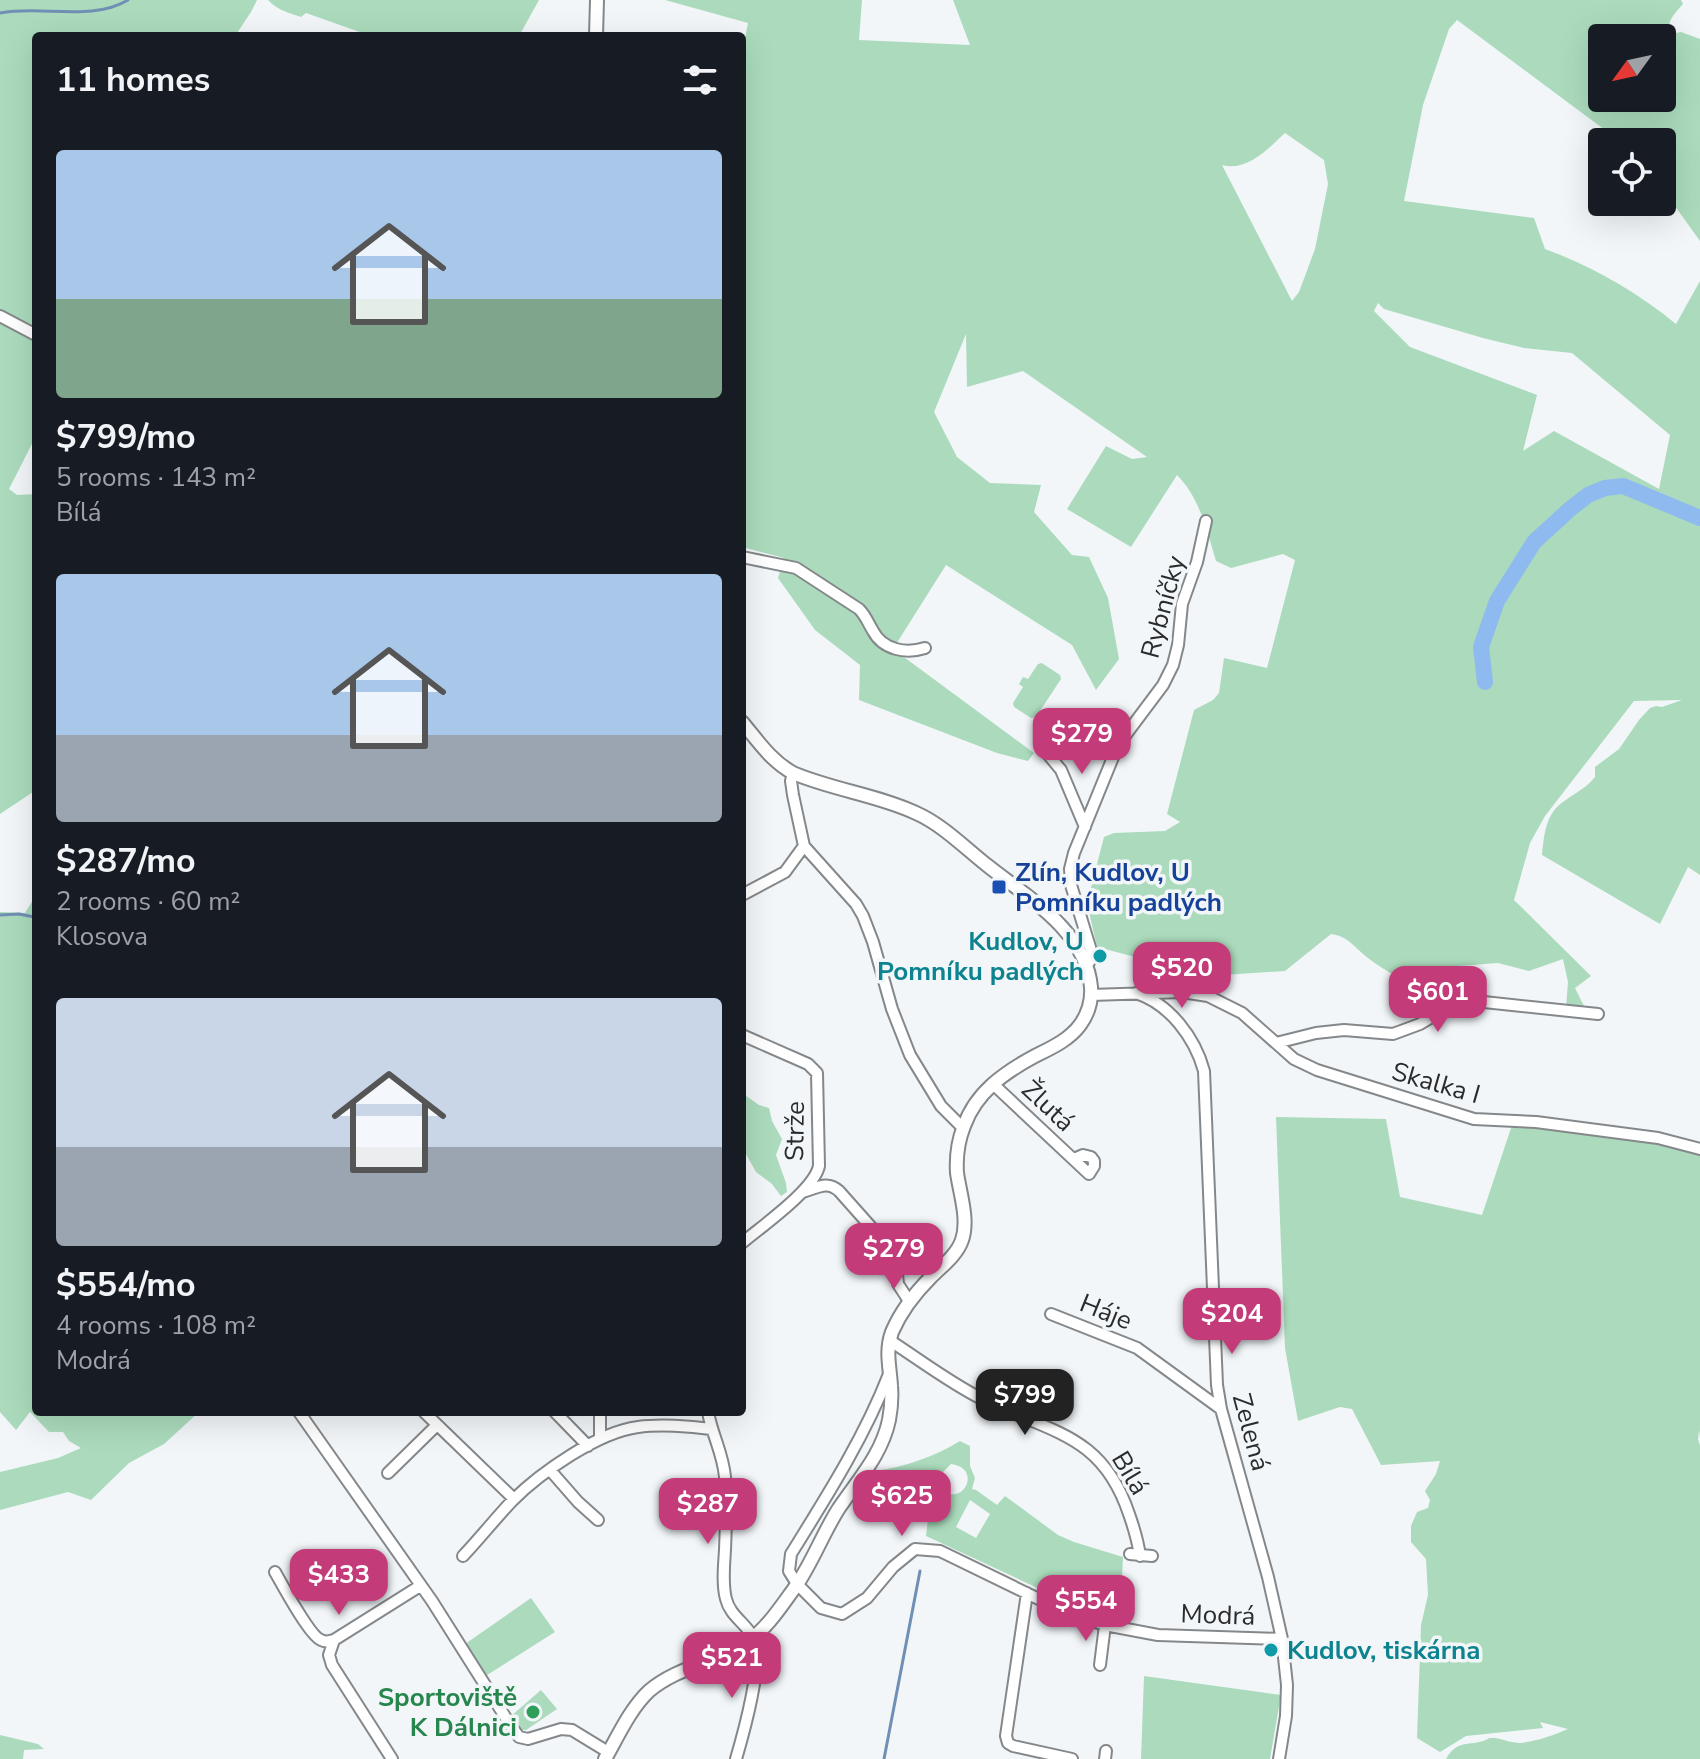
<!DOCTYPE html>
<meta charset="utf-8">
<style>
:root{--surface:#171b24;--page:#20242c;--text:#f1f3f6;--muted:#9ea1a6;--accent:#c33b79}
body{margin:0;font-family:"Nunito Sans",sans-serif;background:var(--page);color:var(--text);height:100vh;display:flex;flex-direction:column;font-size:30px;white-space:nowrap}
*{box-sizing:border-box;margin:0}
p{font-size:26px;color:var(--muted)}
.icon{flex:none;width:44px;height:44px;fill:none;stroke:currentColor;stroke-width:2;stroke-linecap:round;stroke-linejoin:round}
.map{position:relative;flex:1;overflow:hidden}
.panel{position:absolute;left:32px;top:32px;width:714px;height:1384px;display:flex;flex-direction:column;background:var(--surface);border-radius:8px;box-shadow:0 8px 32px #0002}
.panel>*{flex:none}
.needle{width:52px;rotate:237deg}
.controls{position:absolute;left:1588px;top:24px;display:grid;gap:16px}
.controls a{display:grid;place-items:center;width:88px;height:88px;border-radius:8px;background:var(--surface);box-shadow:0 8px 32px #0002;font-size:40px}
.price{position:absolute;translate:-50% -68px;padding:0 18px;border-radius:16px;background:var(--accent);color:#fff;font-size:26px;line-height:52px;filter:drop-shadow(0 2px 4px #0008)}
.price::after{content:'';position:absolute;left:50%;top:48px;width:24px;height:18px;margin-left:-12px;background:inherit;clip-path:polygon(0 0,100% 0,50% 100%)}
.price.current{background:#222;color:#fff}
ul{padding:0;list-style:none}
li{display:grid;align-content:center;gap:16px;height:424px;padding:0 24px}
li span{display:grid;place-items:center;height:248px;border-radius:8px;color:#555}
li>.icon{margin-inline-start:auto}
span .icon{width:144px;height:144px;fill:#fffc;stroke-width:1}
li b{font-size:34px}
h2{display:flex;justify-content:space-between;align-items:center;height:96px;padding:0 24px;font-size:34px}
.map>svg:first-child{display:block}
.green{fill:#abdbbc;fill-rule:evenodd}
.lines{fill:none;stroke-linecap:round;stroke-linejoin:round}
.stream{stroke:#708fb4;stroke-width:3}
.river{stroke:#8ebaef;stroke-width:16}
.minor-casing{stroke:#85888b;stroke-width:14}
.tertiary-casing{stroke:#85888b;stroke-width:16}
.minor{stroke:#fff;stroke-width:10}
.tertiary{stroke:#fff;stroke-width:12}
.transit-dot{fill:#1a4fb4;stroke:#f2f6f9;stroke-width:3}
.culture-dot{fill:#0f9aa8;stroke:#f2f6f9;stroke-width:3}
.leisure-dot{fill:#2e9e5b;stroke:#f2f6f9;stroke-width:3}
.labels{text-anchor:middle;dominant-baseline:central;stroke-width:7;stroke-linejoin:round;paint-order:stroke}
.street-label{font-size:26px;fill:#2a2b2c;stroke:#f2f6f9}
.transit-label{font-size:26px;font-weight:bold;fill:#164399;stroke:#f2f6f9;text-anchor:start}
.culture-label{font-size:26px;font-weight:bold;fill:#0d838f;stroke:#f2f6f9;text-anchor:end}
.leisure-label{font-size:26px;font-weight:bold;fill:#27864d;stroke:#f2f6f9;text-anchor:end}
</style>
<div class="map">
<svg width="1700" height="1759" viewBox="0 0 1700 1759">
<rect width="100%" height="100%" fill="#f2f6f9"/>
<path class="green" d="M0,0H257L251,12L235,36H36V436L9,489L17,495L36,494V790L0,814Z
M268,0H539L519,36H371L306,13L301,17C289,13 277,10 268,0Z
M665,0H862L859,40L970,45L953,0H1681L1683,4C1675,14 1665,21 1671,34L1681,32L1700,39V241L1662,188V142H1621L1457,20L1449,29L1423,105L1404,201L1534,218L1545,249C1592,266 1637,292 1676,324L1700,281V875L1688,867L1660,924L1542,855C1544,837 1545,819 1558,806C1570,795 1585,790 1595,777V767L1619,749L1639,720L1650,708L1656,706L1662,707L1682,700L1634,701L1545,816L1530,843L1514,900L1591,976L1575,988L1586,1010L1566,1008L1568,982L1563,959L1529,971L1498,963L1446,967L1412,986C1398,977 1382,969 1368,958C1355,948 1348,936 1331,934L1285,971L1208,976L1097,947L1087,903L1104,837L1114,833L1165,831L1180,822L1167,814L1194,710L1213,700L1219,693L1224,658L1267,668L1295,560L1283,554L1231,568L1216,561C1207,531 1200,498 1177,475L1131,547L1067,509L1106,446L1132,459L1147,457L1023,371L967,387L966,334L934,412L957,457L990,483L1041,485L1034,512L1072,555L1089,557L1108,598L1119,659L1096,690L1072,645L946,565L893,649L1034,753L1028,761L997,753L859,700L860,665L815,630L778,578L784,558L742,547V53L748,23ZM1602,38H1662V98H1602ZM1285,133L1324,160L1328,184L1315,249L1299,292L1292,301L1222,165C1246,172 1268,149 1285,133ZM1378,303L1384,309L1483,338L1524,348L1572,353L1670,435L1659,489L1554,431L1523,451L1537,395L1410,347L1374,311Z
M1042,663L1060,675L1061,679L1036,717L1031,718L1014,707L1013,703L1023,687L1019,684L1023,677L1028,679L1038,664Z
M36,895V1412H199L164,1444L129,1463L91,1500L68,1492L0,1510V1472L58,1458L81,1448L69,1441L63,1432H49L30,1412L16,1430L0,1412V912L25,913Z
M742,1093L759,1105L769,1108L772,1121L782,1139L776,1155L786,1183L787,1192L781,1196L772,1184L756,1172L742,1147Z
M1276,1117L1386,1119L1400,1197L1482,1215L1512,1125C1574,1127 1640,1137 1700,1153V1439L1699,1430L1698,1439L1700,1446V1759H1446C1457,1740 1466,1746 1483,1741C1492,1738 1485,1738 1495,1738C1503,1739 1511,1743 1520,1743C1537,1741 1552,1736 1568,1729L1540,1722L1543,1728L1466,1736L1440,1752L1417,1738L1421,1625L1428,1595L1426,1559L1411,1542V1526L1417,1512L1428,1508L1430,1500L1425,1491L1436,1474L1440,1461L1381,1465L1352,1409L1340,1407L1298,1421L1285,1348Z
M960,1441L970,1446V1466L975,1478L972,1489L976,1490L997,1505L1005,1496L1058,1535L1074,1542L1123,1557L1120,1619L1100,1614L1057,1597L926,1536L929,1510H925V1504L915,1503L914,1506C892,1509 872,1517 855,1499L875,1471C904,1467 934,1457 960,1441ZM951,1464C984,1468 962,1511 938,1487L940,1475ZM970,1500L990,1514L976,1538L956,1527Z
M531,1598L555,1632L484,1677L465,1647L468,1642Z
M1144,1676L1281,1695L1270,1759H1141Z
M541,1690L557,1709L526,1730H521L511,1716Z
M0,1735L38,1744L44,1749L24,1750L23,1759H0Z"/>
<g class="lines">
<path class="stream" d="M0,13C41,5 92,22 128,0
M0,915L19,914L34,917L36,912
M884,1759L920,1571"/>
<path class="river" d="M1485,682L1481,647L1497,601L1534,542L1570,509L1588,495L1605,488L1623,486L1700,518"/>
<g class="minor-casing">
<path id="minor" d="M0,316L36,335
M742,557L796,568L859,609C866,616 868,623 873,631C883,650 906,654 925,648
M1042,747L1061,770L1085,827
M793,773L791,781L793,795L804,846L856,904L863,916L873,942L892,1009L910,1055L941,1106L963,1128
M742,895L785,872L804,846
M1086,966L1093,957L1071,885L1070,869L1074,853L1118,745L1163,685L1173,665L1178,645L1182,604L1197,562L1206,521
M1136,993C1170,1004 1195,1038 1204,1071L1217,1385L1221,1409L1268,1577L1282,1639L1287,1685L1286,1716L1279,1759
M1091,995L1182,992L1208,996L1242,1013L1294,1059L1317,1070L1474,1119L1536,1122L1658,1138L1700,1149
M742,1035L808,1064L817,1073L819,1166C814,1190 762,1226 742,1243
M1276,1043L1316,1033L1344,1030L1393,1034L1420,1024L1452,1005L1464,1001L1484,1002L1598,1014
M993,1084L1089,1174L1094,1166V1161L1091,1157L1083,1155L1074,1159
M803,1192C817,1188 827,1180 839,1191L895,1254L898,1284L909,1301
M1051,1314L1137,1348L1221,1409
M889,1340C920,1360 950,1383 982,1399C1050,1433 1102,1433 1129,1514C1134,1528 1138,1542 1140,1556
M889,1374C864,1438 827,1496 791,1554L789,1571L797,1584L821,1608L842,1614L867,1598L893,1567L915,1549L940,1551L1047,1603L1074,1615L1105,1625L1158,1635L1282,1639
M299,1412L432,1601L511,1726L519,1737L528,1739L561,1729L572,1730L608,1752
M424,1412L514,1499
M555,1412L588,1446
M600,1412V1439
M708,1412C712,1435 723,1453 725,1477C727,1501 726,1526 725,1550C724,1566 722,1584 726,1599C730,1616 747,1624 754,1639C764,1660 743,1735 736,1759
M550,1470L578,1502L598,1520
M388,1473L437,1425
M1130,1554L1152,1556
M463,1556C480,1538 495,1519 512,1501C540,1473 598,1432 638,1427C659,1424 690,1426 711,1429
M275,1572C283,1586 310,1636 321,1640C327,1643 328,1641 334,1640L420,1586
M1027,1593L1006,1736L1008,1743L1013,1746L1072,1759
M334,1640L329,1655L332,1665L392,1759
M1100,1665L1105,1625
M1105,1759L1106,1751"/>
</g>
<g class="tertiary-casing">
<path id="tertiary" d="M596,36L597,0
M605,1759C618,1736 630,1709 649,1691C677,1667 717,1662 747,1642C767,1629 782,1605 796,1586C813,1561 823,1533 839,1508C858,1480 882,1454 889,1420C891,1409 892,1397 891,1386C890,1367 885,1351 892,1332C901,1311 915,1293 931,1277C942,1266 957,1255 962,1240C969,1220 960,1194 957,1173C956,1157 958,1141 964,1126C976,1092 1005,1072 1035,1056C1051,1048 1069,1040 1080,1025C1088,1014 1092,1001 1091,987C1086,931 1027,897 988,866C965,848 943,825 916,813C878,795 833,790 793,773C771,761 758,741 742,722"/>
</g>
<use href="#minor" class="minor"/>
<use href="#tertiary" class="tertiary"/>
</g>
<rect class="transit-dot" x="991" y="879" width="16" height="16" rx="4"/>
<g class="culture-dot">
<circle cx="1100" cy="956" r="8"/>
<circle cx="1271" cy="1650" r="8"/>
</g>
<circle class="leisure-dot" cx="533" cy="1712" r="8"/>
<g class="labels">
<g class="street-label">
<text transform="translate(1163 607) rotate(-75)">Rybníčky</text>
<text transform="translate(1436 1083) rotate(16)">Skalka I</text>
<text transform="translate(1048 1106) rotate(43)">Žlutá</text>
<text transform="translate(795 1131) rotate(-89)">Strže</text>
<text transform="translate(1106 1312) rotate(22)">Háje</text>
<text transform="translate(1251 1432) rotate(75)">Zelená</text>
<text transform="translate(1130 1473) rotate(59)">Bílá</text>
<text transform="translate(1218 1615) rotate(2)">Modrá</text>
</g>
<g class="transit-label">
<text x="1015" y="872">Zlín, Kudlov, U<tspan x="1015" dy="30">Pomníku padlých</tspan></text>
</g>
<g class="culture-label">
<text x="1084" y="941">Kudlov, U<tspan x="1084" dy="30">Pomníku padlých</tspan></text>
<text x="1287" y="1650" text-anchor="start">Kudlov, tiskárna</text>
</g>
<g class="leisure-label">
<text x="517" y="1697">Sportoviště<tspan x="517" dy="30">K Dálnici</tspan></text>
</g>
</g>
</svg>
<div class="controls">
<a><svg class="needle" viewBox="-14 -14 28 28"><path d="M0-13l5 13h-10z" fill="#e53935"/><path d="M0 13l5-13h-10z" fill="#9ea1a6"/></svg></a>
<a><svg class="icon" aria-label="locate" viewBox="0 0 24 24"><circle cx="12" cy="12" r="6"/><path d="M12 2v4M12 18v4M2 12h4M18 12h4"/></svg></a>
</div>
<b class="price" style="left:1082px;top:776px">$279</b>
<b class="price" style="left:1182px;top:1010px">$520</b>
<b class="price" style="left:1438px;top:1034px">$601</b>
<b class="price" style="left:894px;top:1291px">$279</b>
<b class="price" style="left:1232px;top:1356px">$204</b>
<b class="price current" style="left:1025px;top:1437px">$799</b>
<b class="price" style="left:902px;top:1538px">$625</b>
<b class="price" style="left:708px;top:1546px">$287</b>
<b class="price" style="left:339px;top:1617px">$433</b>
<b class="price" style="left:1086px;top:1643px">$554</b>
<b class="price" style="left:732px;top:1700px">$521</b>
<section class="panel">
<h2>11 homes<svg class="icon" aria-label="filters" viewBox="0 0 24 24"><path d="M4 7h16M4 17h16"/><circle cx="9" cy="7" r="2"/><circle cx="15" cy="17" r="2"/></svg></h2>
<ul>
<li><span style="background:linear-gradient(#a9c7e8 60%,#7fa58c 0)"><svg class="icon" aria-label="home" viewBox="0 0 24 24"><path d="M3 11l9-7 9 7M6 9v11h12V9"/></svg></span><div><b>$799/mo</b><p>5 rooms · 143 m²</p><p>Bílá</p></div></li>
<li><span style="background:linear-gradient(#a9c7e8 65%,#9aa5b1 0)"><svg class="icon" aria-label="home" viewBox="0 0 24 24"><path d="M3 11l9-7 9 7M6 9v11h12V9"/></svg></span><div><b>$287/mo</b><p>2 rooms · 60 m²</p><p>Klosova</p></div></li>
<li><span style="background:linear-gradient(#c9d6e8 60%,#9aa5b1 0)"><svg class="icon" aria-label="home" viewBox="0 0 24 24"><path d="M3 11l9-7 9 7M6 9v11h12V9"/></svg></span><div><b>$554/mo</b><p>4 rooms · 108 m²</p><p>Modrá</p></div></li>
</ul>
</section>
</div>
